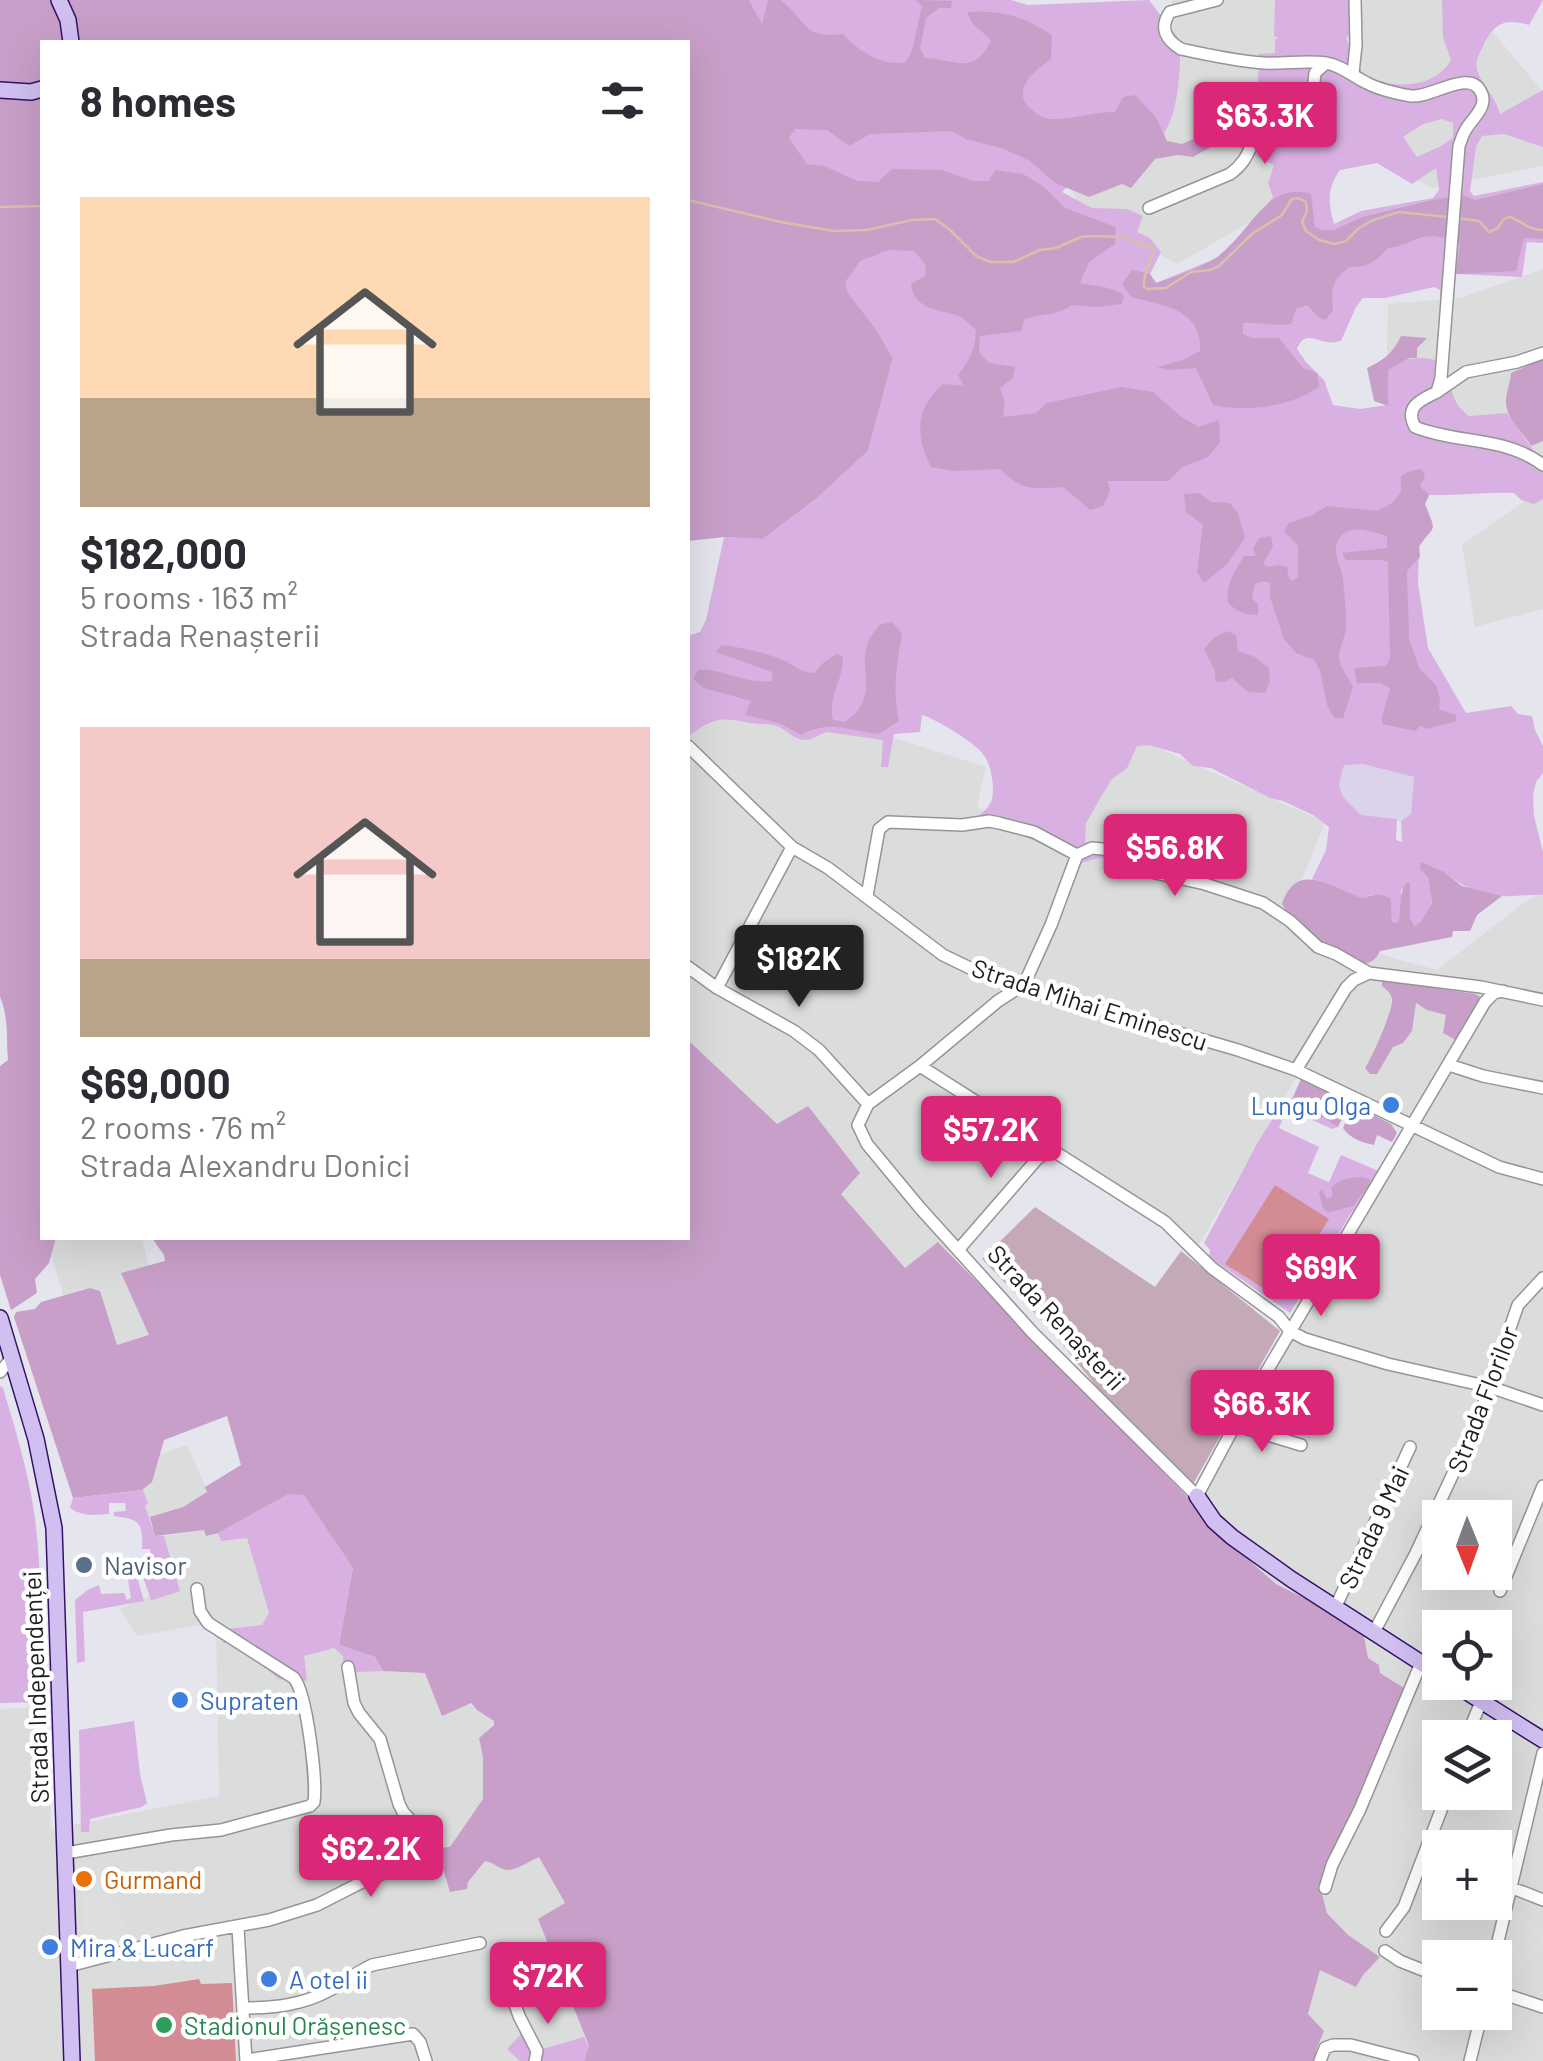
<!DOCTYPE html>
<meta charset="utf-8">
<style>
:root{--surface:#fff;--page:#f7f7f7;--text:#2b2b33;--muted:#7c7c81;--accent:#db2777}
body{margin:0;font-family:Barlow,sans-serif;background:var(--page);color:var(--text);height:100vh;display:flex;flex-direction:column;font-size:38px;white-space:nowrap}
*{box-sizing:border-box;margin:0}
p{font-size:32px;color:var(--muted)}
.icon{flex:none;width:55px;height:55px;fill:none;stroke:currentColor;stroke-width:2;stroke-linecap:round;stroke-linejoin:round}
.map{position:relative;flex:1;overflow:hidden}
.drawer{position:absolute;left:40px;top:40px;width:650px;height:1200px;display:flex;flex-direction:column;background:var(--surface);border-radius:0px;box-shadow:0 10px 40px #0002}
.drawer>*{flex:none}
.needle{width:65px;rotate:179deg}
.controls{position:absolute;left:1422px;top:1500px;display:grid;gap:20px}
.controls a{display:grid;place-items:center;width:90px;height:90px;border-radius:0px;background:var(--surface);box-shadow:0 10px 40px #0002;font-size:50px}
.price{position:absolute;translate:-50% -85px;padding:0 22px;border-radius:10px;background:var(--accent);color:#fff;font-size:32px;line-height:65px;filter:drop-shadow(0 2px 5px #0008)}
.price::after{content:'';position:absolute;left:50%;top:60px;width:30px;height:22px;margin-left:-15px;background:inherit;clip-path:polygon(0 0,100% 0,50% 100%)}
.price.selected{background:#222;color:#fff}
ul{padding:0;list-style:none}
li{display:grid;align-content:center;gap:20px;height:530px;padding:0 40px}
li span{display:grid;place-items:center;height:310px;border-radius:0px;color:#555}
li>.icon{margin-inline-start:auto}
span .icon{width:180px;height:180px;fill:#fffc;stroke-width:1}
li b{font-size:42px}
h2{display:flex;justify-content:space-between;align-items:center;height:120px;padding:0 40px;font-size:42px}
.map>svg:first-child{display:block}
.residential{fill:#dbdcdc;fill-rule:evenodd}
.farmland{fill:#dbd3ea}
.grass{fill:#d8b1e2;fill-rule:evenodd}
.forest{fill:#c89fc8}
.cemetery{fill:#c4a9b8}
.pitch{fill:#d38c93}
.parking{fill:#dedede}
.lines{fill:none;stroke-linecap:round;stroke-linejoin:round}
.stream{stroke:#d6c1ab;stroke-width:2.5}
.street-casing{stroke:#959595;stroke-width:14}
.secondary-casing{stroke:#351268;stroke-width:18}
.street{stroke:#fff;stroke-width:11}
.secondary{stroke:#d1bff2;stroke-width:15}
.shop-dot{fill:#3f7fe0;stroke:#fff;stroke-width:4}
.service-dot{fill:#5c6f8a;stroke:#fff;stroke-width:4}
.food-dot{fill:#e8710a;stroke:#fff;stroke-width:4}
.leisure-dot{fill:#2e9e5b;stroke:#fff;stroke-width:4}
.labels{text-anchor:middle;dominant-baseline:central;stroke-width:9;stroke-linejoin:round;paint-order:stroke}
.street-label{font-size:25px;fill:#1e1e1e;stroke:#fff}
.shop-label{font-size:25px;fill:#366cbe;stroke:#fff;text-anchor:start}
.service-label{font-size:25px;fill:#4e5e75;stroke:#fff;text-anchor:start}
.food-label{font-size:25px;fill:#c56008;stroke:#fff;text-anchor:start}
.leisure-label{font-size:25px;fill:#27864d;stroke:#fff;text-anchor:start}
</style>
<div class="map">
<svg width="1543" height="2061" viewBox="0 0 1543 2061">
<rect width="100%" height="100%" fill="#e5e5ee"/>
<path class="residential" d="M1172,0H1466L1543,92V166L1432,188L1369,154L1177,264L1082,209L1064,176L1174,68Z
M1543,269V475L1385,435L1388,304L1460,298Z
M1543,488V609L1475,627L1462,545Z
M688,686L743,690L986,767L977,807L1070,844L1131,736L1325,822L1292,905L1325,939L1437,970L1526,901L1543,892V2061H1316V2050L1308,2015L1320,1970L1363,1975L1379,1957L1348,1935L1327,1912L1322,1894L1324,1875L1380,1673L1368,1658L1364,1636L1306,1599L1276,1584L1252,1563L1195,1504L1420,1123L1302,1068L1197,1248L1034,1147L953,1256L938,1242L905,1268L841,1194L807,1107L777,1124L688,1040V980L690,977L688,974ZM1440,1518H1495V1572H1440ZM1440,1628H1495V1682H1440ZM1440,1738H1495V1792H1440ZM1440,1848H1495V1902H1440ZM1440,1958H1495V2012H1440Z
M46,1238H142L167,1342L81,1355Z
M187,1445L208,1492L183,1507L151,1517L164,1536L205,1530L206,1535L248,1516L339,1645L383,1671L425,1673L494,1721V1724L479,1738L483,1757V1799L468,1882L485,1861L492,1862L504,1870L539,1856L565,1904L538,1920L589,2047L584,2061H0V1709L47,1707L51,1829L219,1796L216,1622L137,1636L120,1609L165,1589L133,1464Z"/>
<path class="farmland" d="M1344,764H1363L1415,777L1411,814L1401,821L1361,815L1343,797L1339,785Z"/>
<path class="grass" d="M749,0H1011L1028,5L1149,0L1181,42C1179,73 1180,109 1163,135L1093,160L1062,192L1092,208L1127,209L1143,216L1137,232L1150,238L1161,252L1150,274L1156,283L1217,258L1244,231L1273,197L1268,183L1274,165L1203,129L1230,117L1257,112L1259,54L1275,53V39L1279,38L1274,36L1275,0H1351L1350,33L1346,38L1364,77C1392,88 1434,90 1451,60L1443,37L1442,0H1543L1529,25C1504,18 1494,23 1483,46C1479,54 1475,61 1477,70C1481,84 1495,95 1500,114L1543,90V147L1504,134L1482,136L1476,147L1470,191L1474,196L1543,182V243L1527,242L1522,277L1456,274L1452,309L1440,312V290L1434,287L1385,298H1363L1356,307L1341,341C1336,342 1331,343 1327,342C1314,340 1304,331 1297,349L1306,362L1324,380L1333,405L1360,409L1388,405V370C1409,356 1422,355 1445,363C1453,386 1448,400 1469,416L1507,413L1535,453L1543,458V499L1534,504L1521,500L1514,493C1485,492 1457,496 1429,495L1425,504C1437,535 1435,523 1419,547L1418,583L1428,648L1466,713L1511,706L1518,714L1532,716L1535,730L1543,746V773L1536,782L1533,795L1534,816L1543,852V895C1530,894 1516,897 1503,896C1480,895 1461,886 1444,872L1428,877L1432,903L1421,921L1413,928L1410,917L1409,883L1401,890V911L1398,923H1392L1391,899L1372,895L1363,898C1345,893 1330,884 1312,879L1326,850L1329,827L1313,815L1283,801L1270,798L1211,768L1193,766L1180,754L1149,745L1137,746L1127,768L1111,780L1086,823L1085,842L1115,845L1113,858H1098L1081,863C1049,847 1013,827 977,828V817C983,812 990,807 992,799C995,787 991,762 982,753C974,742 934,718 922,715L920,732L894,734L888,767H881L883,740L827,732C819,734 813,740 805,740C794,740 787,730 777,726C767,723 756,725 745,722C720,716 708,720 688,737V636L700,632L706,620L724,537L763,539L817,498L868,451L893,358L876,329L848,293L807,164L788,138L762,25ZM1442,119L1453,123V138L1439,147L1417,157L1403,137L1423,124ZM1377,163L1412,184L1436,168L1439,190L1433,198L1361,211L1334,224C1328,203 1327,188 1340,170ZM1363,764L1414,777L1411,814L1401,821L1402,842L1396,840L1397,819L1361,815L1343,797L1339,785L1344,765Z
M1293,1097L1310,1105L1313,1112L1338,1127L1332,1129L1301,1115L1304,1107L1290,1101L1279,1128L1319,1147L1308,1173L1329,1182L1341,1155L1381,1172L1350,1215L1290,1313L1209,1257L1210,1250L1204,1243L1258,1142L1285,1099L1290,1101Z
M0,1386L3,1388C16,1431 29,1474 35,1518C42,1575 41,1633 43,1690V1699L40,1702L0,1703Z
M143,1490L148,1503L145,1506L155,1536H164L180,1591L153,1600H151L143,1577L142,1562L150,1560V1549H142C143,1523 140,1519 114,1516V1512L126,1511L125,1503H109V1514C93,1515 84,1517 70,1508L73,1498Z
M289,1494H304L353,1568L339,1645L375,1657L383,1671L358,1672L344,1677L343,1656L334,1648L304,1656L307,1681L279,1679L253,1658L229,1643H223L227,1629L262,1625L269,1613L247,1538L221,1541L218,1533Z
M137,1577L144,1601L83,1612L85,1661L77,1663L75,1600L89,1589L99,1585L101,1594L124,1593L127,1600L131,1598L128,1579Z
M134,1721L140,1774L147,1803L142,1807L90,1819L89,1832H81L79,1730Z
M527,2028L543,2049L584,2037L589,2047L584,2061H520L507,2049Z"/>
<path class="forest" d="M0,0H749L762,24L768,0H780C808,20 800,39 843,34C858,51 883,67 906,62L912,50L922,6L915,0L952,1L951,8H939L926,18L920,48L925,58C956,59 974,77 991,40L972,23L967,12C1000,9 1025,17 1052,35L1051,59C1036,70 1010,89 1030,108C1036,114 1043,119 1051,119C1073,120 1093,112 1115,112L1123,97L1135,95L1155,116L1167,141L1182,144L1232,122L1241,128L1233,140L1214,145L1193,157L1178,155L1155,159L1131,188L1122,184L1089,197L1055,183L1030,161L1004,149L966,139L951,131L870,134L849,146L827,130L795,129L789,138L807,164L824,166L858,181L878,182L892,169L942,170L973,181H989L995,170L1023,174L1043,186L1065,208L1116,227L1115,244L1089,262L1080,283C1096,286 1109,286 1124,295L1122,304L1096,307L1072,305C1059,315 1041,314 1025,319L1021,331L980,336L979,352L989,363L1015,367L1013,378L1000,388L1005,401L1003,417L1036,413L1047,403L1121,387L1153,392L1180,416L1199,427L1219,420L1220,442L1208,457L1183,467L1168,481H1108L1110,491L1103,506L1090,510L1063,487C1034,489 1021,491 1000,469L955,471L931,467C915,435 915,409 943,384L964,386L958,375C970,360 975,349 976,330C969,324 964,318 956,315C936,309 914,309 911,284L925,276L926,265L914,251L888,250L860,261L845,282L848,293L876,329L893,358L868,451L817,498L763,539L724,537L688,541V42H42V1238H56L49,1263L35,1279L37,1293L11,1310L0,1275V1066L8,1060C6,1038 9,1018 0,997Z
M1543,184V239L1524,238L1516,271L1456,274L1460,243C1451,241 1441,236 1432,236C1419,235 1405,247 1388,248C1376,262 1368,267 1349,267C1330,283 1332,287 1333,311L1325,320L1318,317L1307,305L1296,309L1291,324C1274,327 1260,322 1243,323V334L1253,338H1279L1303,368L1317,373L1319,386C1294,407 1244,412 1213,405L1196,368L1168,370L1157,367L1183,360L1200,351C1203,309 1162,305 1131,297L1122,284L1132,270L1150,274L1156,283C1175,277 1197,269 1214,259C1248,239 1264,180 1311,194L1315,227L1323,230H1334L1362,217L1437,199L1464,196L1476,200Z
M1401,336L1427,338L1417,348V358H1410L1388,370V406L1374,401L1367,368C1384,360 1393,353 1401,336Z
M1543,359V441L1531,446C1523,432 1504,417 1506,399C1507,390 1510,383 1511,373Z
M1422,469L1425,477L1420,486L1429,495L1425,504C1437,535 1435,523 1419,546L1420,557L1407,571L1409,638L1419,668L1436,685L1440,699L1439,709L1456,715V721C1446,725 1437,725 1427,729L1420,726L1415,731L1382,724C1381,711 1388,702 1390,688L1380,683H1357L1354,668L1386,666L1390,658L1388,562L1382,560H1346L1342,553L1387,548V536C1373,532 1354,524 1342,535C1328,549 1342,564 1343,580C1344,595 1347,612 1346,628C1345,637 1339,649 1339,658C1340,669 1349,677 1353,687L1343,718H1334L1327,705L1320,670L1314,660L1296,653L1284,639L1270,597V583L1263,581L1255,584L1252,598L1258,604V615C1245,615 1238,612 1228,603C1225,585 1235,571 1244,556H1256L1253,549L1259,538L1271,536L1273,547L1263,563L1267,567L1280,565L1287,567L1289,578L1292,581L1298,577V546L1284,531L1289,523L1312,515L1327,506L1378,511L1392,503L1401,492V476L1410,471Z
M1199,493L1211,502L1230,503L1238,513L1245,538L1227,564L1204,583L1197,572L1203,525L1186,512L1184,494Z
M892,622L902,634C897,664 892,691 899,721L879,734C847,731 831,719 801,735L779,723L745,715L751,701L704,688L693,679L698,670C723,668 746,685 772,681V672L716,652L722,645C744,648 765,652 785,661C796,666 801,673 814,673L824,662L837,654L843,657C844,679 827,698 833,720L845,722C882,696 856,671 869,639C872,634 876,630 879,625Z
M1227,631L1236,635L1238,651L1255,657L1269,668L1270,681L1265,693L1248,692L1232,678L1224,682L1215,681V671L1204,649L1214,638Z
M1421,862L1444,872L1462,886L1502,896L1477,915L1470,931H1453L1452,937L1380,951C1376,960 1370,964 1360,964C1328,949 1301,936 1282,904C1297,858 1333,889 1363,898C1374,894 1381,893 1391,899L1392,922L1398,923C1402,909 1398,894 1406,883H1410V917L1414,927L1421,921L1432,903L1428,877L1420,869Z
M1382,980L1475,994L1480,997V1005L1457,1043L1454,1039L1443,1033L1446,1015L1427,1010L1416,1003L1412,1031L1403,1043L1393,1047L1377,1074H1370L1365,1068C1372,1058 1394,1008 1392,999C1391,993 1387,990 1382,986Z
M688,1040L777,1124L808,1106L860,1173L841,1194L905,1268L938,1242L1252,1563L1276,1584L1306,1599L1364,1636L1368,1658L1379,1665L1380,1673L1404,1688L1403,1695L1359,1803L1324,1875L1322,1894L1327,1913L1348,1935L1380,1957L1363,1975L1356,1987L1320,1970L1308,2014L1324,2031L1316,2050V2061H584L589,2046L538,1919L565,1903L539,1857C531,1860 517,1870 508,1870C501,1870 493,1862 485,1861L468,1882L467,1889L450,1892L437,1848L450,1847L483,1799V1757L479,1738L494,1725V1721L477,1710L471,1703L442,1716L425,1673L383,1671L375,1657L339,1645L353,1568L304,1495L289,1494L218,1533L206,1536L204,1530L155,1536L150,1517L183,1507L207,1492L205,1487L241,1465L227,1416L164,1440L152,1482L142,1490L73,1498L14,1317L16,1312L35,1309L41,1302L90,1288L100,1291L117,1345L149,1335L121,1273L165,1261L164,1255L152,1238H688Z
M1301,1079L1350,1102L1338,1127L1313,1112L1310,1105L1293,1097Z
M1356,1106L1391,1124L1397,1133L1392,1142L1377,1135L1374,1145C1363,1143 1349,1138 1343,1128L1352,1108Z
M1360,1177L1370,1179V1184L1352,1207C1343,1207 1337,1212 1328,1212L1323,1208L1319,1192L1322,1189L1327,1199L1333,1196L1331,1188C1339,1179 1349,1178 1360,1177Z"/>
<path class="cemetery" d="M1035,1207L1155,1287L1181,1251L1280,1331L1193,1484L1100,1391L1052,1331L982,1259Z"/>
<path class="pitch" d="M1275,1185L1329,1219L1279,1298L1225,1264Z
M199,1979L201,1984L232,1983L236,2061H95L92,1989L154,1986Z"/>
<path class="parking" d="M83,1894H110L114,1905H119L131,1946L85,1958Z"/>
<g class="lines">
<path class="stream" d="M688,200L781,222L834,231L867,230L912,220L935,219L949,229L976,256L990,262H1013L1040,250L1056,248L1081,237L1092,236L1125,237L1152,248C1154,263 1142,271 1144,287L1148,289L1166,288L1191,272L1210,270L1219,266L1252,234L1282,215L1292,199L1298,198L1306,202L1307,211L1302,222L1306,231L1319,240L1334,244L1346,241L1359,228L1373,220L1399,212L1448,217
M0,207L42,206
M1456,218L1479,221L1489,232L1498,228C1510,202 1520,231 1543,230"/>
<g class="street-casing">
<path id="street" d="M1217,0L1170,12C1159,28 1166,40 1181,49C1208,55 1236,61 1264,63C1285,64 1305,60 1326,63C1343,66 1352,76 1367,83C1378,89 1398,94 1411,96C1432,98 1470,68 1481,92C1489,107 1471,119 1465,131C1462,136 1461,141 1459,146L1441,378L1437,392C1421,400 1404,406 1415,427C1457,444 1505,436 1543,465
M1353,73L1356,45L1355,0
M1149,208L1230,174C1251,159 1248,145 1262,127C1273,111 1297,114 1312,98L1315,73L1326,63
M1437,392L1466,372L1517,362L1543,353
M688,746L792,847L828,868L943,955L972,969L1020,987L1238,1050L1296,1070L1499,1167L1543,1179
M1077,855L1051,925L1027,978L1020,987L998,1001L920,1066L868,1104L858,1125L867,1144L920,1208L1033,1333L1197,1496L1235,1425L1485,1002L1494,993L1503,991
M867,896L879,829L888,822L962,825L989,821L999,823L1034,832L1077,855L1092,848L1112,850L1155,873L1205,884L1263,903L1290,921L1318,947L1336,954L1369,973L1481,987L1543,1000
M688,967L717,988L794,1031L819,1050L868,1104
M717,988L792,847
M1449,1065L1483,1076L1543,1088
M920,1066L1165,1222L1212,1268L1279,1317L1290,1331L1305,1339L1388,1364L1490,1387L1543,1405
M1296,1070L1346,988L1354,980L1369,973
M959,1249L1038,1158L1050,1151
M0,1372L12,1358
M1235,1425L1301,1445
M1500,1591L1543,1486
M1336,1606L1410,1447
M1374,1632L1416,1553L1478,1420L1518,1305L1543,1278
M1466,1738L1481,1702
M66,1853L171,1835L221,1830L310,1806L314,1802C317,1781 307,1694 294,1678L208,1623L200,1611L197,1589
M1510,1887L1543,1900
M1325,1888L1332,1865L1360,1809L1421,1663
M238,1928L246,2061
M1386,1931L1404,1907L1448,1792
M1385,1951L1400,1961L1440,1977
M1494,1958L1543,1753
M69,1966L183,1936L269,1920L317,1905L368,1879L428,1856L432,1844L403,1812L399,1804L380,1739L359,1713L354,1703L348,1667
M510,1990L519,2016L537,2051L535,2061
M1495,1991L1543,2007
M243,2008C274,2008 303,2005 330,1990C345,1982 357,1972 372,1965L480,1943
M246,2060L413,2034L420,2042L426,2061
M1320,2061L1325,2048L1333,2045H1351L1413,2061
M1470,2061L1482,2012"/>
</g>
<g class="secondary-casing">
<path id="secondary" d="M59,0L68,20L71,42
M0,90L31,92L42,89
M0,1318L36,1439L54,1528L72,2061
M1197,1496L1214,1521L1232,1537L1291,1579L1440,1675
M1451,1682L1543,1740"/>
</g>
<use href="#street" class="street"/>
<use href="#secondary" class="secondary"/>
</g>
<g class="shop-dot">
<circle cx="1391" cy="1105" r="10"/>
<circle cx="180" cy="1700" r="10"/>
<circle cx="50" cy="1947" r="10"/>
<circle cx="269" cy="1979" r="10"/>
</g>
<circle class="service-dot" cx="84" cy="1565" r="10"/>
<circle class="food-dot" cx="84" cy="1879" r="10"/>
<circle class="leisure-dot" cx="164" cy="2025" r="10"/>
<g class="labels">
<g class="street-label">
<text transform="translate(1090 1004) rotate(18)">Strada Mihai Eminescu</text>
<text transform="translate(1057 1317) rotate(47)">Strada Renașterii</text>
<text transform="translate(1482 1399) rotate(-69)">Strada Florilor</text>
<text transform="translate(1373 1527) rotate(-65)">Strada 9 Mai</text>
<text transform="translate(35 1687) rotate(-92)">Strada Independenței</text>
</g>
<g class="shop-label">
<text x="1371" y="1105" text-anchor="end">Lungu Olga</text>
<text x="200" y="1700">Supraten</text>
<text x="70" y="1947">Mira &amp; Lucarf</text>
<text x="289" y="1979">A otel ii</text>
</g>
<g class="service-label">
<text x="104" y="1565">Navisor</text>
</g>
<g class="food-label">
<text x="104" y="1879">Gurmand</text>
</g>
<g class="leisure-label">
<text x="184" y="2025">Stadionul Orășenesc</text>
</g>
</g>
</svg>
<div class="controls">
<a><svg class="needle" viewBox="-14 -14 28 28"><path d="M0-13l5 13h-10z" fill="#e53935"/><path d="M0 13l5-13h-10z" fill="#7c7c81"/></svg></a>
<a><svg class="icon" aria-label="locate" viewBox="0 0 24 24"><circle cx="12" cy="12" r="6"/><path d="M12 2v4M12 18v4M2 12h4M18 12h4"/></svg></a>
<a><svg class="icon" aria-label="layers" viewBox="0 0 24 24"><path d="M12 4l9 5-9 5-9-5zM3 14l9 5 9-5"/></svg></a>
<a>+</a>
<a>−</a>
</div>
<b class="price" style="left:1265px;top:167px">$63.3K</b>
<b class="price" style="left:1175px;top:899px">$56.8K</b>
<b class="price selected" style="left:799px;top:1010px">$182K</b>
<b class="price" style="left:991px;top:1181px">$57.2K</b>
<b class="price" style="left:1321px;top:1319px">$69K</b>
<b class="price" style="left:1262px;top:1455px">$66.3K</b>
<b class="price" style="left:371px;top:1900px">$62.2K</b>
<b class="price" style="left:548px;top:2027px">$72K</b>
<section class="drawer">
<h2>8 homes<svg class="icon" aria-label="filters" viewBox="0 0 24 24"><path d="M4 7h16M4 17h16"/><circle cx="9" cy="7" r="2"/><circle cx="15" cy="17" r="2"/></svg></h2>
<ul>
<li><span style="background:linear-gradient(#ffd9b3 65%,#b9a48a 0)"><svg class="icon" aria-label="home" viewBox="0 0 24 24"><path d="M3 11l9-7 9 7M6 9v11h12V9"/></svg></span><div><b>$182,000</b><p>5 rooms · 163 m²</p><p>Strada Renașterii</p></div></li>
<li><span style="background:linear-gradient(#f6c9c9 75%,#b9a48a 0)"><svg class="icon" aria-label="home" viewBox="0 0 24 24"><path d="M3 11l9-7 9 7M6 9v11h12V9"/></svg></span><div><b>$69,000</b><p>2 rooms · 76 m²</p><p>Strada Alexandru Donici</p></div></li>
</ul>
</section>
</div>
